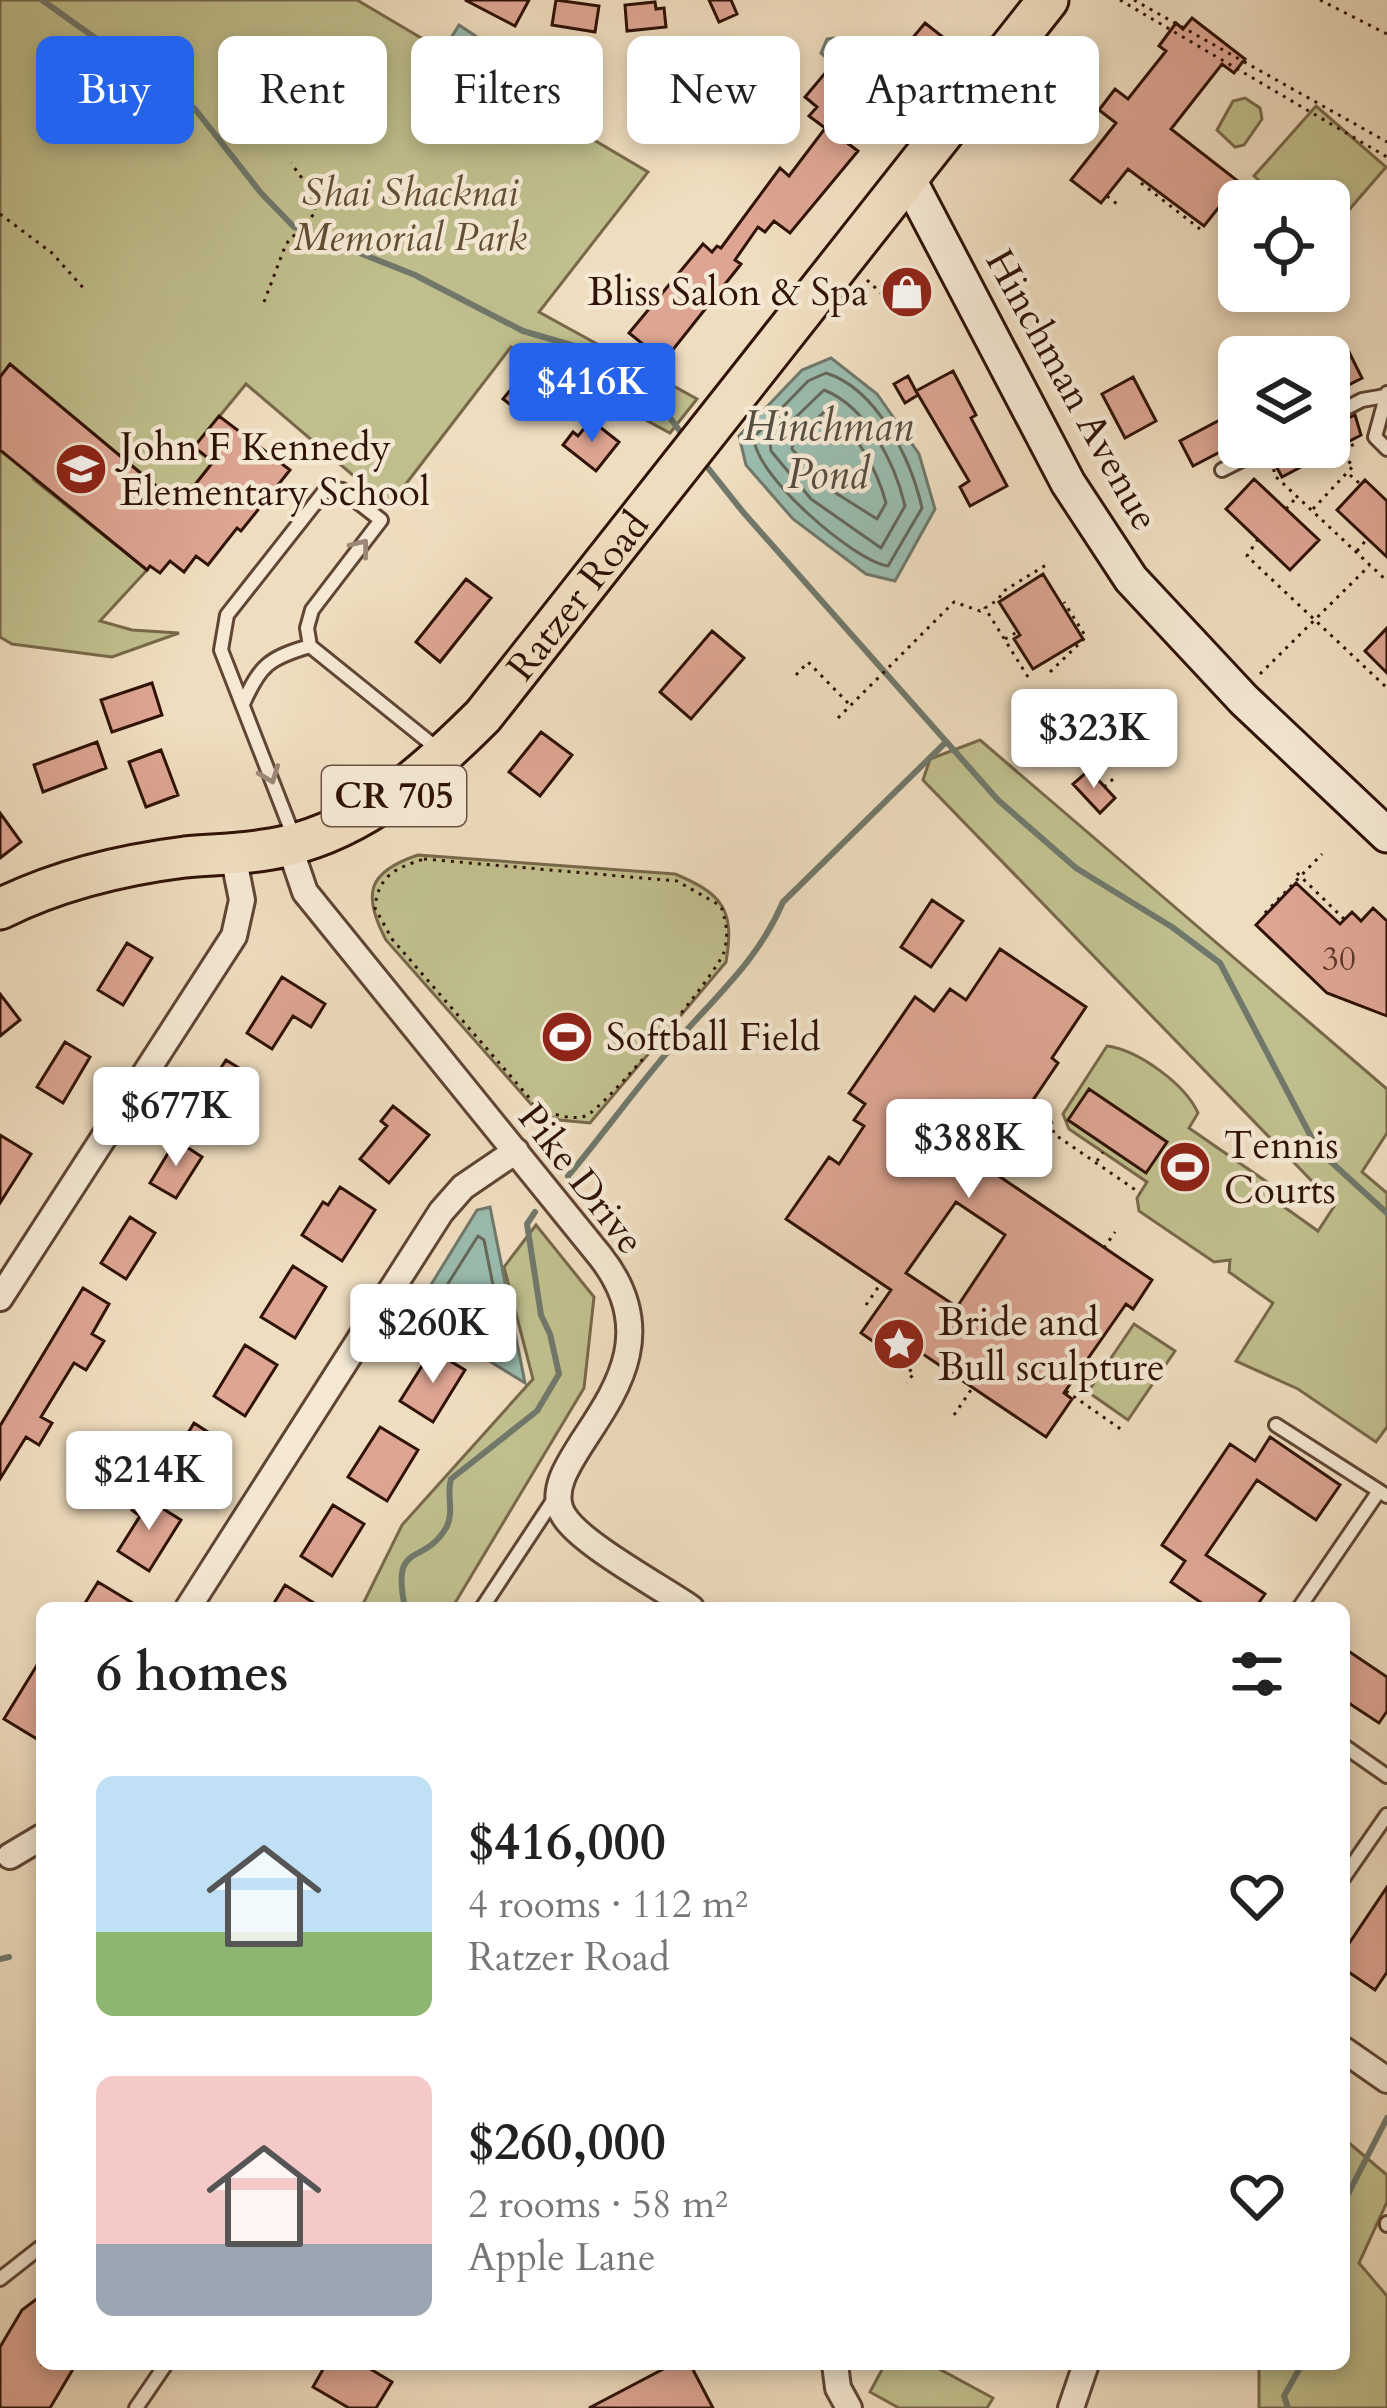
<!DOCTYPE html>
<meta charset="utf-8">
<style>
:root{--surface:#fff;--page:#f2f2f2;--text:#222;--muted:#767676;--accent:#2563eb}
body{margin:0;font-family:Cardo,serif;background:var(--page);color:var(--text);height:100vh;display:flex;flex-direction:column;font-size:45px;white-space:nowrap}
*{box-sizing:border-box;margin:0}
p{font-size:39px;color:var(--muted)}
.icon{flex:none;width:66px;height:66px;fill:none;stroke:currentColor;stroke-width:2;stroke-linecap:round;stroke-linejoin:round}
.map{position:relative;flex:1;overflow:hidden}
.panel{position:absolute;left:36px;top:1602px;width:1314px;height:768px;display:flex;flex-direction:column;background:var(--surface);border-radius:18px;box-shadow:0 6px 18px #0003}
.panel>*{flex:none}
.guide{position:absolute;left:36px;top:36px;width:1317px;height:108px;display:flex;gap:24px}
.buttons{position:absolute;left:1218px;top:180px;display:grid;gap:24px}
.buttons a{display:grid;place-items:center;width:132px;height:132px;border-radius:18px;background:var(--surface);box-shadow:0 6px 18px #0003;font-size:60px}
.price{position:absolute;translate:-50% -102px;padding:0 27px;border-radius:12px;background:#fff;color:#222;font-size:39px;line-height:78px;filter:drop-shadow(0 3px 6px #0008)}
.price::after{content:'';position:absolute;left:50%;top:72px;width:36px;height:27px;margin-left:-18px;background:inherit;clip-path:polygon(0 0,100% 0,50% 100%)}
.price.selected{background:var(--accent);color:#fff}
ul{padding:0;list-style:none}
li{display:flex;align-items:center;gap:36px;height:300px;padding:0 60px}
li span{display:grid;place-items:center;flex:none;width:336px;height:240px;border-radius:18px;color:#555}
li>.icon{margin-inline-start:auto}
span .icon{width:144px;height:144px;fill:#fffc;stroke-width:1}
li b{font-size:51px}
h2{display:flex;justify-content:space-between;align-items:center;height:144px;padding:0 60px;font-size:51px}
.tag{padding:0 42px;border-radius:18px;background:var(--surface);box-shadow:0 6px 18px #0003;font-size:42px;line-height:108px}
.tag.selected{background:var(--accent);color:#fff}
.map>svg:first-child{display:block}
.green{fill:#c0bf8d;stroke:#78684a;stroke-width:3}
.water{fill:#9abcae;stroke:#70786b;stroke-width:3}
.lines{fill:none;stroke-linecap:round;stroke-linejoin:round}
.shore{stroke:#65675a;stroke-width:3}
.stream{stroke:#70786b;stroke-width:6}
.building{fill:#dda592;stroke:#301206;stroke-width:3;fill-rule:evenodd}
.lane-casing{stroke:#604534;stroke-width:18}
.street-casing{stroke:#604534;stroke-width:30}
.secondary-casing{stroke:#301206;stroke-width:39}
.primary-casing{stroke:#301206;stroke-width:45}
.path{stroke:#301206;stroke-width:3;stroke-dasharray:3 6;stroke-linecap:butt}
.lane{stroke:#f5e9d5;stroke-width:12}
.street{stroke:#f5e9d5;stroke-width:24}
.secondary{stroke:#f5e9d5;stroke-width:33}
.primary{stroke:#efddbf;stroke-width:39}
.oneway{stroke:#9c8878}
.labels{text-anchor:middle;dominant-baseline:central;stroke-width:9;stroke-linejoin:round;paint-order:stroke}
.number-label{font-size:33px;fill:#5b3729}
.shield{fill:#f5e9d5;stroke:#6b5244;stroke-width:3}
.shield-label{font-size:36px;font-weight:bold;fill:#301206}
.park-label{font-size:39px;font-style:italic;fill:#624f35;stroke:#f5e9d5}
.poi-label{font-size:39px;fill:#301206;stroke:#f5e9d5;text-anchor:start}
.street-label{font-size:39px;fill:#301206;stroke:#f5e9d5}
.water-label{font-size:42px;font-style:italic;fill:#554e41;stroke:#f5e9d5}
</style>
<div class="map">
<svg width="1387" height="2408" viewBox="0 0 1387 2408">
<rect width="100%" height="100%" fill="#efddbf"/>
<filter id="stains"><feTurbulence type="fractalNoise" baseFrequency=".00167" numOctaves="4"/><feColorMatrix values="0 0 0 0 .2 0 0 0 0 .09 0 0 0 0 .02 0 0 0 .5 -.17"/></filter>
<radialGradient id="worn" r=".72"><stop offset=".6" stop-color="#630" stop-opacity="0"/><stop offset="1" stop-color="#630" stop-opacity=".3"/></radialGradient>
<path class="green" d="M0,0H357L648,172L539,312L697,399L670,433L511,347L389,506L246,384L195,446L213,462L179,505L10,365L0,377Z
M1245,98L1260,108L1262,119L1244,145L1235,147L1217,130L1233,101Z
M1316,106L1386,167L1329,233V201H1282L1254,176Z
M0,450L35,474L33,479L147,570L100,621L132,630L179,633L112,657L12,644L0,637Z
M980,740L1387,1089V1133L1362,1172L1387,1193V1427L1376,1442L1298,1389L1236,1361L1273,1303L1229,1272L1230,1260L1214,1262L1139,1211L1137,1198L1147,1182L1069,1129L1063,1114L1107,1046C1138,1050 1185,1084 1198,1113L1189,1128L1267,1182L1273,1199L1318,1231L1335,1205L923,780L930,759Z
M418,855L675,874C723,894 735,910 726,962L590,1123L559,1120L538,1112L386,940C362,894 367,872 418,855Z
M536,1225L594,1297L584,1388L452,1608H361L402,1525L533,1379L504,1267Z
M1134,1324L1175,1351L1128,1420L1088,1392Z
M1349,2143L1387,2175V2202L1359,2263L1387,2296V2408H1259V2364H1344V2150Z
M885,2364H930L993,2398L987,2408H899L870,2392Z"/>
<path class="water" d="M459,25L489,45L479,60L449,41Z
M834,38L855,56L844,73L821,53L827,39Z
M831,358L877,394L919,454L935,509L895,581L866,574L793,519L746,465L739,436L802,370Z
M490,1207L525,1383L413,1314L477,1210Z"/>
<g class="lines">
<path class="shore" d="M826,373C877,389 911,459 922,508L888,566C854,561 753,474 754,437L808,381Z
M824,390C867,407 895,463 905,506L881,548L811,499L771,451L770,442Z
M824,412C856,428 877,470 886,503L877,519L823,485L792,449L793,442Z
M478,1236L484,1240L505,1345L501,1352L432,1309Z"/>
<path class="stream" d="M42,0L195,109L261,193L294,227L415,275L523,331L609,356L642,380L685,438
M704,463L743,512L998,800L1076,868L1172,927L1220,963L1318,1150L1387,1213
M568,1176C610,1126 649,1070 694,1022C730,983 762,951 783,902L946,742
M405,1608C391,1539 422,1568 446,1528C455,1512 446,1496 451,1479L537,1411L559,1374L550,1334L541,1315L527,1224L535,1212
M0,1959L9,1957
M1344,2202L1387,2118
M1288,2408L1284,2396L1302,2364"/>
</g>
<path class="building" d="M465,0H529L515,26Z
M556,0L599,6L595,32L552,25Z
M709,0H731L737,14L719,22Z
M655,2L656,9L664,8L666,27L627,31L625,5Z
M1192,18L1245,59L1234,73L1222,64L1171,129L1239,182L1204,226L1128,169L1101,203L1071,180L1116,123L1099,110L1115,89L1128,99L1166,51L1159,46L1176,23L1183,29Z
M925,23L944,38L925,62L905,47Z
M864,66L899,94L879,119L850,96L825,128L809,116L817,107L805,97L826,72L846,88Z
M826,127L858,151L790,233L774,221L765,232L758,227L735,260L741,264L664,361L629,333L703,244L712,252L717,246L721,248L780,168L789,176Z
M910,272L923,283L918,288L928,298L911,316L888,296Z
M1349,352L1362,378L1341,389L1345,397L1329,405V363Z
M10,364L179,505L213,462L194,447L219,416L290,470L241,531L237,528L208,565L196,556L184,572L170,561L160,573L150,566L147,570L0,450V377Z
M953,371L976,415L971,418L1007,486L970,506L960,487L969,481L916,391Z
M524,373L546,390L525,416L503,399Z
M908,376L918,395L905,403L894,384Z
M1133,377L1156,421L1125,438L1102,394Z
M1239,410V442L1193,466L1180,441Z
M1355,415L1361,435L1282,477L1271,457L1288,447H1329V427Z
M591,420L619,442L596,471L563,445L573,432L578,436Z
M1254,479L1319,540L1290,570L1226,509Z
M1365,480L1387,501V557L1337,510Z
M1043,574L1083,639L1033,669L1014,639L1020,635L999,602Z
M466,579L491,598L440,662L416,642Z
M1387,628V673L1365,651Z
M712,631L744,658L691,719L660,692Z
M152,683L162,715L112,732L101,700Z
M541,732L572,755L540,796L509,772Z
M97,742L106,768L43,792L34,765Z
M161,750L178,795L146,807L129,762Z
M1089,770L1115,798L1100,813L1073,784Z
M0,813L21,842L0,858Z
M1296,883L1340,924L1352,912L1361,921L1373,908L1387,921V1016L1327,993L1256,925Z
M932,900L963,921L931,967L901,947Z
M127,943L152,958L123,1005L98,990Z
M1000,949L1086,1007L1052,1058L1058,1063L987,1168L1152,1280L1133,1309L1126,1304L1064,1393L1072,1399L1046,1437L914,1348L904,1363L861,1333L891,1290L786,1219L829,1157L839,1164L864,1126L854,1120L865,1104L849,1093L915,997L934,1011L950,989L966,1000ZM956,1202L1005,1235L957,1307L906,1273Z
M282,977L325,1004L311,1027L293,1016L272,1049L247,1033Z
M0,994L20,1020L0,1036Z
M65,1042L90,1057L63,1103L37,1087Z
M226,1060L252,1076L228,1116L201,1099Z
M1089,1089L1167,1142L1146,1173L1068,1120Z
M393,1106L429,1135L389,1183L360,1159L387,1126L381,1121Z
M0,1135L31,1154L0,1203Z
M176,1140L202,1157L176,1198L150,1183Z
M340,1187L375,1210L342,1261L302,1235L323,1202L328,1205Z
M130,1217L155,1233L126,1279L101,1263Z
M293,1266L326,1287L295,1338L261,1317Z
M83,1288L109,1304L92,1334L104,1341L86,1370L74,1363L41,1417L52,1423L39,1445L26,1437L0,1479V1426Z
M245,1345L277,1365L245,1416L214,1396Z
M432,1350L465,1370L433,1422L400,1401Z
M194,1423L228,1445L197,1495L159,1471L170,1453L174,1456Z
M380,1427L418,1450L387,1501L348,1477Z
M1270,1437L1340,1485L1316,1520L1257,1480L1206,1555L1265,1594L1255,1608H1209L1171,1582L1185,1561L1162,1545L1230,1444L1255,1461Z
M141,1495L181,1520L149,1571L118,1551L140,1516L132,1510Z
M333,1505L364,1524L332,1576L301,1556Z
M98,1582L141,1608H82Z
M285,1585L322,1608H271Z
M1344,1648L1387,1677V1711L1379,1723L1344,1700Z
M42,1657V1742L4,1719Z
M1387,1887V1972L1375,1990L1344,1969V1951Z
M42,2295V2364H76L50,2408H0V2347L22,2310Z
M326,2364H362L392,2382L376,2408H349L313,2387Z
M673,2364H690L713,2408H589Z"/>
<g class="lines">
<g class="lane-casing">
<path id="lane" d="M1387,393L1375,437L1387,449
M1329,417L1362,400L1385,396
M1222,470L1268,447
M243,704C260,665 269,658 310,646
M295,840L221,650L227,615L327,488L342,490L381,520L312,610L307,628L310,646L439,750
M1276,1425L1387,1496
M482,1608L556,1496
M1299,1608L1379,1491
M1344,1746L1387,1776
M1344,1877L1387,1815
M1387,2223V2225
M0,2279L42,2246
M136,2408L166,2364"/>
</g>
<g class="street-casing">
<path id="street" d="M289,845L305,892L600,1256C695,1376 526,1458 564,1516C581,1544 661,1587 691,1608
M0,1298L234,936L242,900L233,855
M188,1608L441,1212L463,1187L516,1151
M10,1856L42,1837
M1344,2050L1387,2080
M835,2364L838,2388L849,2408
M1071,2408L1086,2364"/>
</g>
<g class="secondary-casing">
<path id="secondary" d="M907,176L1068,483L1131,579L1244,700L1387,835"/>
</g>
<g class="primary-casing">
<g id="primary">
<path id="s1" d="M0,909C58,880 121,865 185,857C219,854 252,854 286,846C366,827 426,773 483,716L1048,0"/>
</g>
</g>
<path class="path" d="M1120,0L1387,157
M1134,0L1387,142
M1320,0L1387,34
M1141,183L1200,229
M1107,196L1117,204
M0,214L52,253L86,291
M867,280L892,303
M264,302L286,244L315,213V196L291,163
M1339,446L1352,466
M1330,451L1332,456L1358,442
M1274,469V475L1387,581
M1350,475L1359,483L1356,490
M1286,509L1296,498
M1313,509L1356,463
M1258,539L1247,556L1387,688
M1357,551L1367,539
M1005,639L1017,632
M1050,672L1086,637L1064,602
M1260,674L1369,566
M796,675L808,662L849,704
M1028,677L985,608L999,599L1002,592L1046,565
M838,718L954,602L980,611L985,608
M1104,787L1113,779
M424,859L677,881L721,906C726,922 729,934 724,952C717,974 605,1109 585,1116C570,1121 552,1113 539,1109L392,939L375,908C378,875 396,868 424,859Z
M1297,873L1345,920
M1265,913L1322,854
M1030,1105L1051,1120L1054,1134L1140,1193
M1009,1135L1039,1145
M1041,1151L1039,1133L1044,1118
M1097,1161L1103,1152
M1104,1248L1115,1232
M866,1305L881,1283
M898,1358L897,1361L914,1373L907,1383
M1066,1391L1122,1430
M954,1415L973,1387"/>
<use href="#lane" class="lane"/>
<use href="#street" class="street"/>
<use href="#secondary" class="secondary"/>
<use href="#primary" class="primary"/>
</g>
<defs><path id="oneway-chevron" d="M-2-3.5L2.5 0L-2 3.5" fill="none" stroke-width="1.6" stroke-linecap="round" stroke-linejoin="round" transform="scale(3)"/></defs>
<g class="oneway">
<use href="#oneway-chevron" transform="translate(361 547) rotate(-52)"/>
<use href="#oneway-chevron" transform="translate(270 775) rotate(69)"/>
</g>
<defs>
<g id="shop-disc" transform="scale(2.7)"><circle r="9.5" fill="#8f2418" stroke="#f5e9d5"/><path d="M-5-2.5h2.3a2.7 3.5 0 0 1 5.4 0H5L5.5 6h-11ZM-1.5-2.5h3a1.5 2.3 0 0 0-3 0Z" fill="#fff"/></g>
<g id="school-disc" transform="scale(2.7)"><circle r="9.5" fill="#8f2418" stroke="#f5e9d5"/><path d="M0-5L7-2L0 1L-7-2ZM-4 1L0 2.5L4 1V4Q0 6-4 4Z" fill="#fff"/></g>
<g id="stadium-disc" transform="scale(2.7)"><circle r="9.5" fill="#8f2418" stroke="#f5e9d5"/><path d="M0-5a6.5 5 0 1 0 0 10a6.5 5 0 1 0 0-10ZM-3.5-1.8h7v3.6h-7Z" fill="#fff"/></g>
<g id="sight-disc" transform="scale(2.7)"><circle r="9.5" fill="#8f2418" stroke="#f5e9d5"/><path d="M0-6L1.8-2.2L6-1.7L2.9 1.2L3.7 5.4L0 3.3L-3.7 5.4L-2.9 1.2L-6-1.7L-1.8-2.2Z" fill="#fff"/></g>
</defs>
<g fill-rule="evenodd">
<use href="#shop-disc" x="907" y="292"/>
<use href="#school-disc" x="81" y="469"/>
<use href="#stadium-disc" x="567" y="1037"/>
<use href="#stadium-disc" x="1185" y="1167"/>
<use href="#sight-disc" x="899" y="1344"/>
</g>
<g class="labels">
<g class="number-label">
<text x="1339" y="959">30</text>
</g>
<rect class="shield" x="322" y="766" width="144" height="60" rx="9"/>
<g class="shield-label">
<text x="394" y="796">CR 705</text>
</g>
<g class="park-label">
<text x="410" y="192">Shai Shacknai<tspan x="410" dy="45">Memorial Park</tspan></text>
</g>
<g class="poi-label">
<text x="868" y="292" text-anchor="end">Bliss Salon &amp; Spa</text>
<text x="120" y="447">John F Kennedy<tspan x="120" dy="45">Elementary School</tspan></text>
<text x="606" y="1037">Softball Field</text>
<text x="1224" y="1145">Tennis<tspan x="1224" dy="45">Courts</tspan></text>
<text x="938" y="1322">Bride and<tspan x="938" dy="45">Bull sculpture</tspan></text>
</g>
<g class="street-label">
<text transform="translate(1072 390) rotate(61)">Hinchman Avenue</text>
<text stroke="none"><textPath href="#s1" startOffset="687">Ratzer Road</textPath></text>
<text transform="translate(581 1179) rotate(52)">Pike Drive</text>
</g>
<g class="water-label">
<text x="828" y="426">Hinchman<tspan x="828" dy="48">Pond</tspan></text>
</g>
</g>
<rect width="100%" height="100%" filter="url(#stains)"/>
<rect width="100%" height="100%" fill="url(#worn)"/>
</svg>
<div class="buttons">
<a><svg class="icon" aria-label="locate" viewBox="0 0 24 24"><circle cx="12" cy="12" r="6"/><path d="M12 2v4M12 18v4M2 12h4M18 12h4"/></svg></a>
<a><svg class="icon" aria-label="layers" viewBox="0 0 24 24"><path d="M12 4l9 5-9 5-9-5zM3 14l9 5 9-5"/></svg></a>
</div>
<b class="price selected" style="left:592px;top:445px">$416K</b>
<b class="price" style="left:1094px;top:791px">$323K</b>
<b class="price" style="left:176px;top:1169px">$677K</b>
<b class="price" style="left:969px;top:1201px">$388K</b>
<b class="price" style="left:433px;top:1386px">$260K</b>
<b class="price" style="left:149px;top:1533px">$214K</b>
<div class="guide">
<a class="tag selected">Buy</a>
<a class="tag">Rent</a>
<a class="tag">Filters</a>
<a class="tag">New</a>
<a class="tag">Apartment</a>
</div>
<section class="panel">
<h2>6 homes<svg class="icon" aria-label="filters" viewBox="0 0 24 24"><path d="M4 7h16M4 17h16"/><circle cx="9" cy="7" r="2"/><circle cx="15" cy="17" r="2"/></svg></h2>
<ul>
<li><span style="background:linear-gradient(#bfe0f5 65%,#8fb573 0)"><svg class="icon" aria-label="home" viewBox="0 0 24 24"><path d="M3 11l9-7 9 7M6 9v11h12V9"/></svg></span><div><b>$416,000</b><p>4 rooms · 112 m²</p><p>Ratzer Road</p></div><svg class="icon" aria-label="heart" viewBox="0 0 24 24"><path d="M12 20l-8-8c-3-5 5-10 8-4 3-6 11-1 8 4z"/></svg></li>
<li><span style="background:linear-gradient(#f6c9c9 70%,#9aa5b1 0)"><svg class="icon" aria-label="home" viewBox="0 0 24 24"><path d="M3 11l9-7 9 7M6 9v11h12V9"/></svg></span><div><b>$260,000</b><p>2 rooms · 58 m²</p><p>Apple Lane</p></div><svg class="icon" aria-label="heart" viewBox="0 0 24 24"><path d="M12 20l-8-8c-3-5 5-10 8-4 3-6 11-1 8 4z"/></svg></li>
</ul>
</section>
</div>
